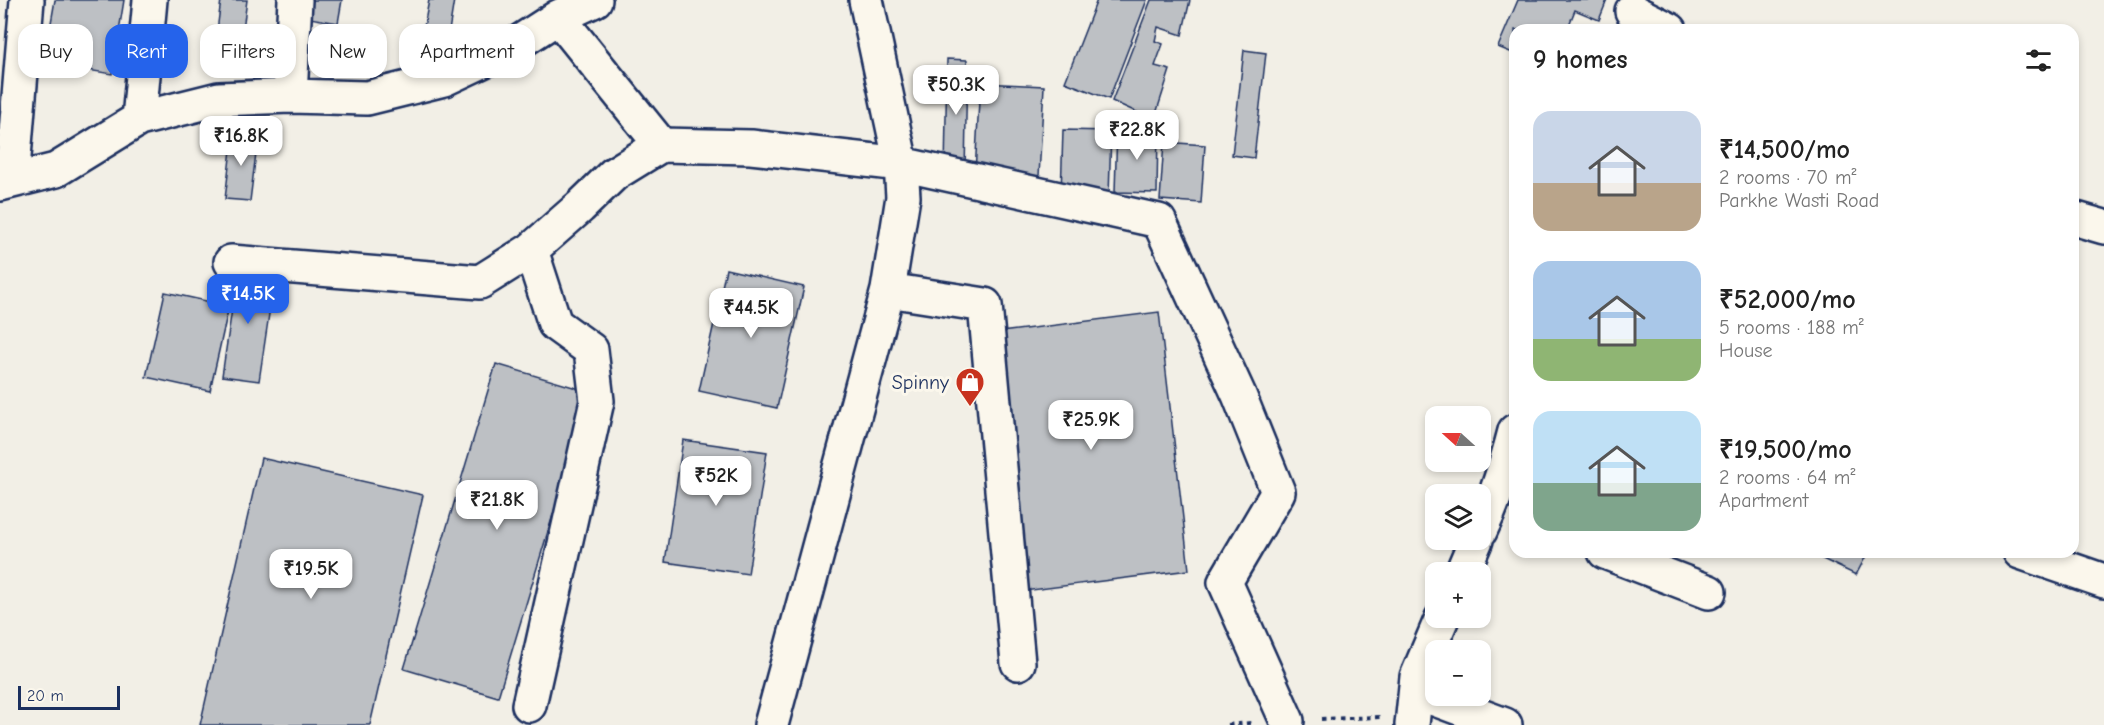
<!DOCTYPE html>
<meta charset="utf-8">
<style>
:root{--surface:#fff;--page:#f6f6f6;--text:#222;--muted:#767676;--accent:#2563eb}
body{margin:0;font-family:"Comic Neue",sans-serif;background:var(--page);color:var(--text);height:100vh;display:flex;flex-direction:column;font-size:22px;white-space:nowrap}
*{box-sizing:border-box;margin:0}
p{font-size:20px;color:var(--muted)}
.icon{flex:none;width:33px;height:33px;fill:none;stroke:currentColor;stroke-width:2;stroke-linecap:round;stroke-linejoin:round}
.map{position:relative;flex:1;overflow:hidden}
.details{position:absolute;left:1509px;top:24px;width:570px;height:534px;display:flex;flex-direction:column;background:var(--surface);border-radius:18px;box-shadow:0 3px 9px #0003}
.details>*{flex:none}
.top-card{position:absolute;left:18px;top:24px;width:570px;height:54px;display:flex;gap:12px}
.needle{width:39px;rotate:291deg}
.fabs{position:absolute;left:1425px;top:406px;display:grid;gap:12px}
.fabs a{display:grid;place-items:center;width:66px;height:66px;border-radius:12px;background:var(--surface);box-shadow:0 3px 9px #0003;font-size:30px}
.scale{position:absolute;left:18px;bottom:15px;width:102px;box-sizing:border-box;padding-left:6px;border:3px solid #1b2f5e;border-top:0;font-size:16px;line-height:21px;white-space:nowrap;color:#1b2f5e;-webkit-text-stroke:4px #fbf7ec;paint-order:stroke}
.price{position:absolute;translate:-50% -51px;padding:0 14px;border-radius:12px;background:#fff;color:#222;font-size:20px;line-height:39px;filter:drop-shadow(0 2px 3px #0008)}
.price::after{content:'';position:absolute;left:50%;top:36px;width:18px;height:14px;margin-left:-9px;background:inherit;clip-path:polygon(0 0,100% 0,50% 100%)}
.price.current{background:var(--accent);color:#fff}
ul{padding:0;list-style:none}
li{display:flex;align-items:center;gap:18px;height:150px;padding:0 24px}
li span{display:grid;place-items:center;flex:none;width:168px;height:120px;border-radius:18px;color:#555}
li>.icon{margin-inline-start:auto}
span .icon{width:72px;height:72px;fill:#fffc;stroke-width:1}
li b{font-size:26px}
h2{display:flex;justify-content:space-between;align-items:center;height:72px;padding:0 24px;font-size:26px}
.pill{padding:0 21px;border-radius:18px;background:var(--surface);box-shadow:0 3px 9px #0003;font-size:21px;line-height:54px}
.pill.current{background:var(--accent);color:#fff}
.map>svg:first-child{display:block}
.building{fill:#bdc0c4;stroke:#1b2f5e;stroke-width:1.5}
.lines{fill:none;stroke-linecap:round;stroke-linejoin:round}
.minor-casing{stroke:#1b2f5e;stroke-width:38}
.path{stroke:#1b2f5e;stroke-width:4;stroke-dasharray:4.5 4.5;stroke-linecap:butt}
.minor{stroke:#fbf7ec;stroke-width:33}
.labels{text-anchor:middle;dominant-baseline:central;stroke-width:6;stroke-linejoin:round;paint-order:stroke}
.poi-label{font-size:20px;fill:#1b2f5e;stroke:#fbf7ec;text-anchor:end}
</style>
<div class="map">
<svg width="2104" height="725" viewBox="0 0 2104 725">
<rect width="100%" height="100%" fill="#f2efe6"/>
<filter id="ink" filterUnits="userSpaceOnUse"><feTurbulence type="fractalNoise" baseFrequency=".0167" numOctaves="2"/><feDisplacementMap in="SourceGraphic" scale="12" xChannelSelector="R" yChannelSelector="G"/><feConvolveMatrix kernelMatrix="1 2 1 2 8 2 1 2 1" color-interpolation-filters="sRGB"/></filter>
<g filter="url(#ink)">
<path class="building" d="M55,0H124L112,74L44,63Z
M221,0H247L238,65L213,62Z
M307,0H342L338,23L304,17Z
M429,0H454L448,37L423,32Z
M1097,0H1147L1109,99L1065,82Z
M1151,0H1190L1182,35L1158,27L1155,41L1163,44L1155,66L1170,70L1154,120L1112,101Z
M1518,0H1607L1599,20L1575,10L1567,30H1515V54L1498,47Z
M1244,50L1266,53L1254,158L1232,155Z
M947,59L967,60L965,173L945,172Z
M980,83L1044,86L1039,176L975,173Z
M1117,128L1158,129L1157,193L1115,192Z
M1063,130L1111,131L1109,196L1061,195Z
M233,133L258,137L250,201L225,199Z
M1164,142L1205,145L1201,203L1160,200Z
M238,269L275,274L259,381L222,376Z
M726,269L804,287L777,408L699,391Z
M165,292L229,306L210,391L146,377Z
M1159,312L1189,570L1024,591L993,333Z
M496,364L590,392L498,697L404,669Z
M683,440L767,452L748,574L665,562Z
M261,458L423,495L370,725H200Z
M1808,552H1868L1856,575Z"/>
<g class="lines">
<g class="minor-casing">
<path id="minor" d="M1632,11L1670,30
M558,17L661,145
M290,96L295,0
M139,119L150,0
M12,181L27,0
M0,184L56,170L139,119L219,99L290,96L367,98L444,79L510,48L558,17L595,0
M2073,218L2104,227
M231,262L480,282L531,250L580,207L614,174L661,145L751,147L901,164L866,0
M888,290L985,305L1018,663
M1480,531C1496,498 1506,466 1515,431
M1605,552L1709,592
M2020,552L2104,581
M1462,573L1476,540
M1416,692L1505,725
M529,705L597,401L591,350L555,324L531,250
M771,725L888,290L903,197L901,164L1159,221L1239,395L1278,492L1225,582L1287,721
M1412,725L1417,677L1442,618"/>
</g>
<path class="path" d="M1321,719L1380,717
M1228,725L1251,723"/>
<use href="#minor" class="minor"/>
</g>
</g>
<defs>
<g id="shop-pin" transform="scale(1.5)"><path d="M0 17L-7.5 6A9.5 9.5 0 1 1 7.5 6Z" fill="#c8321e" stroke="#fbf7ec"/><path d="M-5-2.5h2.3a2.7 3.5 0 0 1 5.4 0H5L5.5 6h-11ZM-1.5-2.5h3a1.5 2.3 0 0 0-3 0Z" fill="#fff"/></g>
</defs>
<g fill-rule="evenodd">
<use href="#shop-pin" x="970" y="382"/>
</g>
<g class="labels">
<g class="poi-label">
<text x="949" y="382">Spinny</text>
</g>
</g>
</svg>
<div class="fabs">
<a><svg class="needle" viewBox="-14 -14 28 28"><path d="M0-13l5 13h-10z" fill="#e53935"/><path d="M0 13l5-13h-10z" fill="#767676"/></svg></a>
<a><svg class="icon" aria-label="layers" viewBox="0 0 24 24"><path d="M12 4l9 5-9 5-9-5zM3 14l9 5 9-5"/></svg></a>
<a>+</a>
<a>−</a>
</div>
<div class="scale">20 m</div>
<b class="price" style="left:956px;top:116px">₹50.3K</b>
<b class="price" style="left:1137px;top:161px">₹22.8K</b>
<b class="price" style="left:241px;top:167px">₹16.8K</b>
<b class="price current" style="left:248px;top:325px">₹14.5K</b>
<b class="price" style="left:751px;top:339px">₹44.5K</b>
<b class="price" style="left:1091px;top:451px">₹25.9K</b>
<b class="price" style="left:716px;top:507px">₹52K</b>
<b class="price" style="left:497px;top:531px">₹21.8K</b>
<b class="price" style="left:311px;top:600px">₹19.5K</b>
<div class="top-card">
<a class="pill">Buy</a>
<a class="pill current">Rent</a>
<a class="pill">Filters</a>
<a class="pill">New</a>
<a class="pill">Apartment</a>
</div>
<section class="details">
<h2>9 homes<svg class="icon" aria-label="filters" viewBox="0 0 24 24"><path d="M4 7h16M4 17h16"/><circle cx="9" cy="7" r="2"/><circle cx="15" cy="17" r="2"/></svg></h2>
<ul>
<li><span style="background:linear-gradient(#c9d6e8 60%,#b9a48a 0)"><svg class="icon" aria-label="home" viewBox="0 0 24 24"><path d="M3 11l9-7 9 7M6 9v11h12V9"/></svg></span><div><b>₹14,500/mo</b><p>2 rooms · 70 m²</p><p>Parkhe Wasti Road</p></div></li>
<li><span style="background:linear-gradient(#a9c7e8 65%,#8fb573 0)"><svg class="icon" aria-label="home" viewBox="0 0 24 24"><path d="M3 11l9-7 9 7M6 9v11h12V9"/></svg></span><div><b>₹52,000/mo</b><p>5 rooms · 188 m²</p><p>House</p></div></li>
<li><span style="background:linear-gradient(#bfe0f5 60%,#7fa58c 0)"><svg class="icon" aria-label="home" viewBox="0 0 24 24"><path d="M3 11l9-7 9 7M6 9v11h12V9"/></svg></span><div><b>₹19,500/mo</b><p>2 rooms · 64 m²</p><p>Apartment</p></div></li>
</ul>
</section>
</div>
